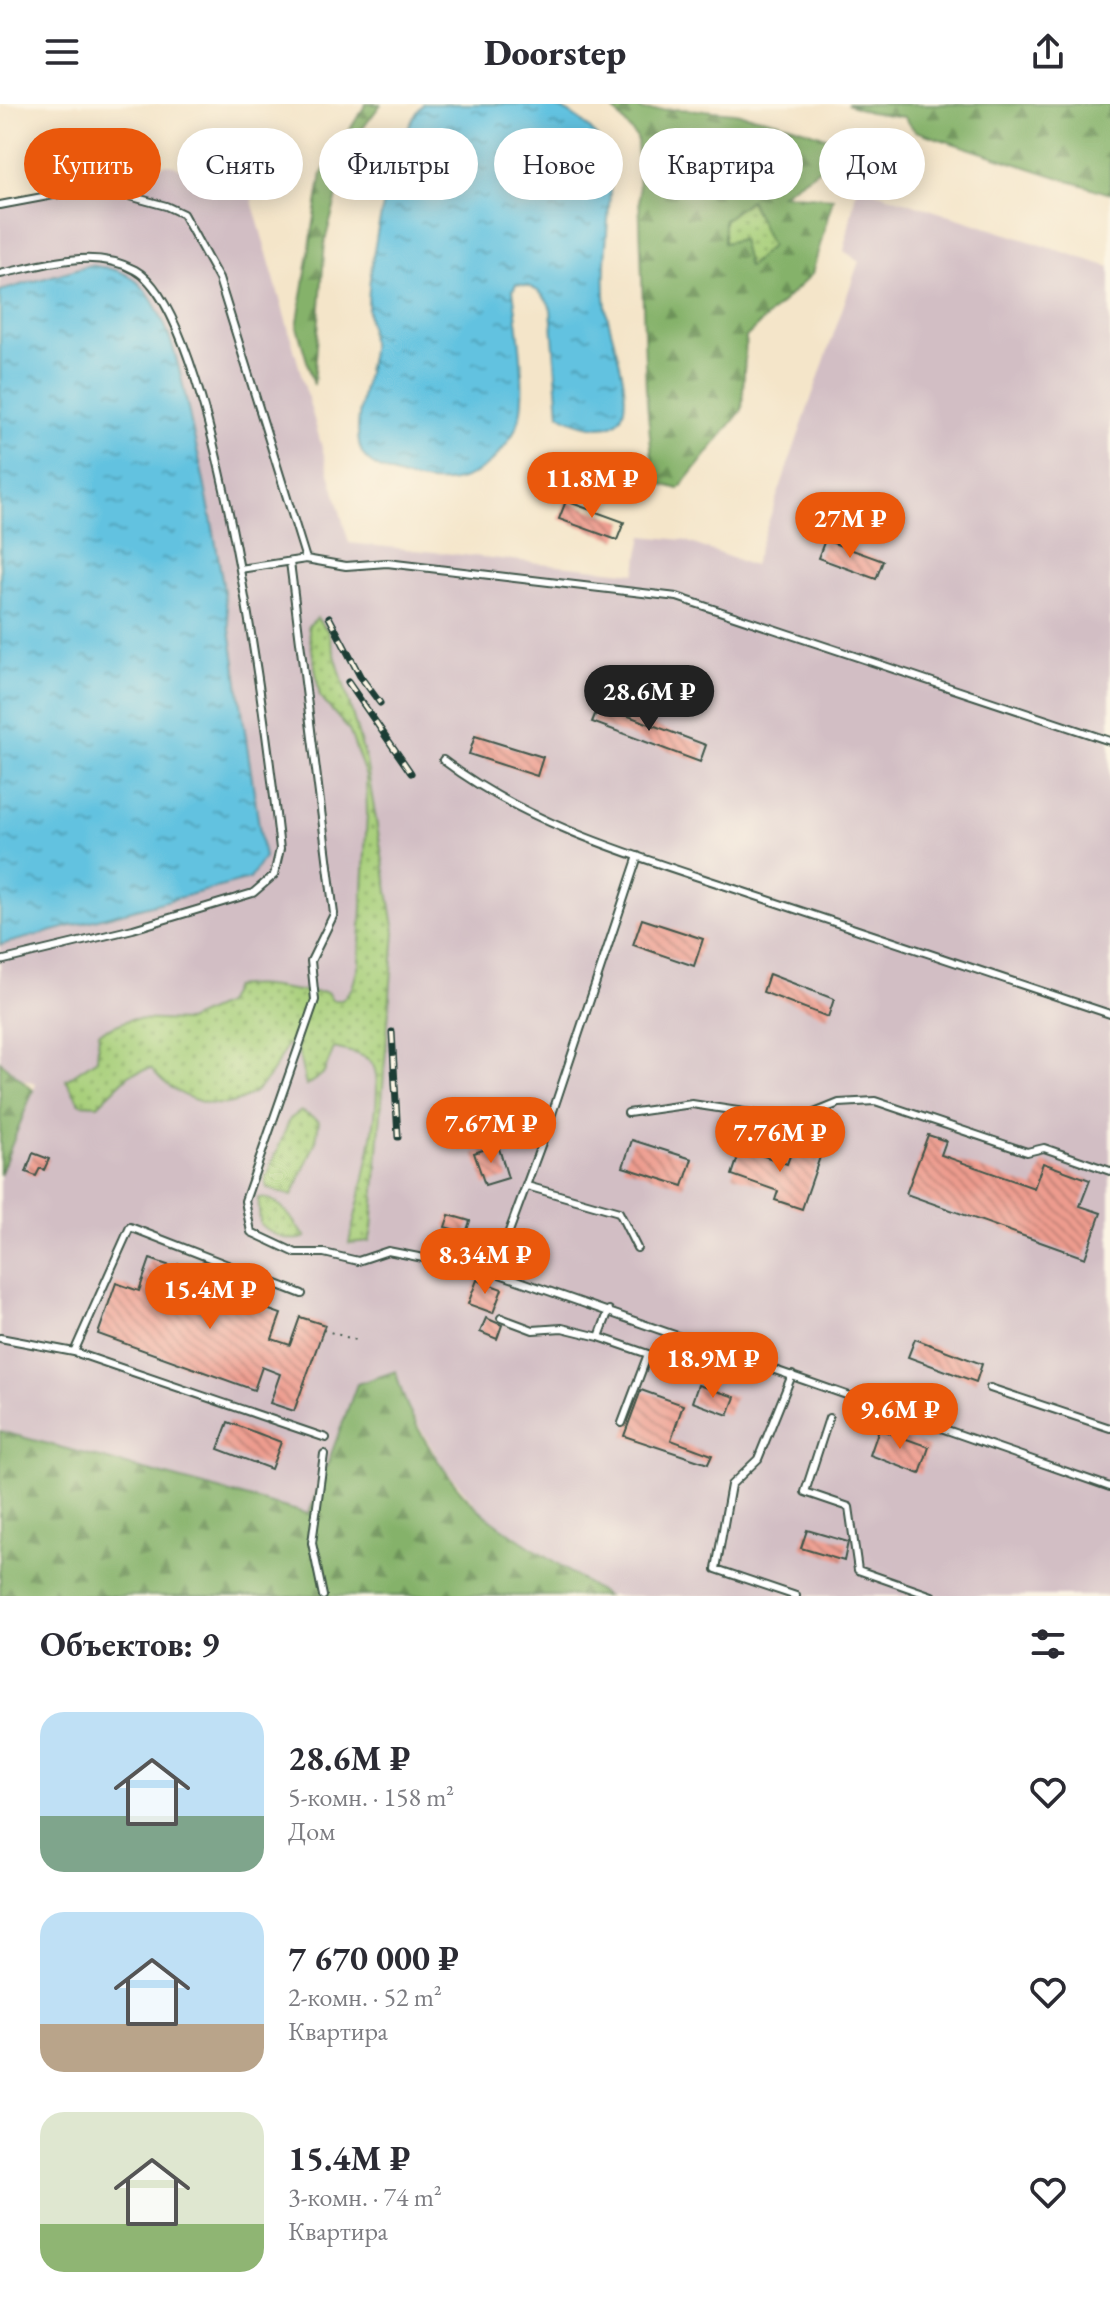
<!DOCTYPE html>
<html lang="ru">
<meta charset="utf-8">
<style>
:root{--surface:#fff;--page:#f7f7f7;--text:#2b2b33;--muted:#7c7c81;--accent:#ea580c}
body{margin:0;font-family:"EB Garamond",serif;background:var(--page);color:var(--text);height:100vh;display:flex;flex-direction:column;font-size:30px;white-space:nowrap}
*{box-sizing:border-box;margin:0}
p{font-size:26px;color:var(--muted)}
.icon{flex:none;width:44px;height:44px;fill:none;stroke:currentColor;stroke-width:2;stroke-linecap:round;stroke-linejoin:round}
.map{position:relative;height:1492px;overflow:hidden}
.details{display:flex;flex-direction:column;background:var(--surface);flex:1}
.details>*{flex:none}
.banner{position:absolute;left:24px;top:24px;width:1062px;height:72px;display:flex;gap:16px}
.price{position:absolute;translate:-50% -68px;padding:0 18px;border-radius:28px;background:var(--accent);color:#fff;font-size:26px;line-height:52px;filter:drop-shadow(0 2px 4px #0008)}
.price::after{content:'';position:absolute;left:50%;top:48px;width:24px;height:18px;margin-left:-12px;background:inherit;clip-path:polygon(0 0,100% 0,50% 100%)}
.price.active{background:#222;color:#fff}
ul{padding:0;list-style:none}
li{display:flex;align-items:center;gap:24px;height:200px;padding:0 40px}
li span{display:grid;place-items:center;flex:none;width:224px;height:160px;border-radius:24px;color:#555}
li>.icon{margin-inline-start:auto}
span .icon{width:96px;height:96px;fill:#fffc;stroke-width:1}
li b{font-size:34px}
h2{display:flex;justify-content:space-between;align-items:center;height:96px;padding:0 40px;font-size:34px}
.chip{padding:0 28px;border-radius:36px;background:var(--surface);box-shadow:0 4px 20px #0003;font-size:28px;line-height:72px}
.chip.active{background:var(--accent);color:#fff}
header{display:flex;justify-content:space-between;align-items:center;height:104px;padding:0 40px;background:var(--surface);font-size:36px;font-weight:800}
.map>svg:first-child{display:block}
.industrial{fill:#d2bec4}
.grass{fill:url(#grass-dots);stroke:#638657;stroke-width:2}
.forest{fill:url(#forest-firs);stroke:#52784f;stroke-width:2;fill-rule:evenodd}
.water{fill:url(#water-ripples);stroke:#40808a;stroke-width:2}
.building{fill:url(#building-back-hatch)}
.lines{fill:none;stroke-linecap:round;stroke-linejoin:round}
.service-casing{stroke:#3f564a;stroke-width:10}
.path{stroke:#3f564a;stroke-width:2;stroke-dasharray:2 6;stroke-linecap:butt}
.service{stroke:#fff;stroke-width:6}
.rail-casing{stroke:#1f3d34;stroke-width:7}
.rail{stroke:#fcf5e5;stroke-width:4;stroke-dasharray:12;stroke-linecap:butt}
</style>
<header><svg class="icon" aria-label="menu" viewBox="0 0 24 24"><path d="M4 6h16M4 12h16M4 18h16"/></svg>Doorstep<svg class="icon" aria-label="share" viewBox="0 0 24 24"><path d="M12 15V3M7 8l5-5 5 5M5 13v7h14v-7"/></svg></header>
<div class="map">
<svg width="1110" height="1492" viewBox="0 0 1110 1492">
<defs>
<pattern id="grass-dots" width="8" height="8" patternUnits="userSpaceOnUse" patternTransform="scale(2)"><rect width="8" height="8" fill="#a7cf7a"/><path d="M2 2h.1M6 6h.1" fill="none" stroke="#87a965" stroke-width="1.8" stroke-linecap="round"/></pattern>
<pattern id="forest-firs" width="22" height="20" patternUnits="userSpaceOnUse" patternTransform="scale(2)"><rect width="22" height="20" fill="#85b26a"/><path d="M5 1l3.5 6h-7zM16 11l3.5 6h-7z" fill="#6c9258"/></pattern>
<pattern id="water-ripples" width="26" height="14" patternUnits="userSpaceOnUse" patternTransform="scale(2)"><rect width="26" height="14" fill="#62c2e0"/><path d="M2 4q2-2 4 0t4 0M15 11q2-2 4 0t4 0" fill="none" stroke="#509fb6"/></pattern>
<pattern id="building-back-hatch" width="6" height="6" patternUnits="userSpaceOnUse" patternTransform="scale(2)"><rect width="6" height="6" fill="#ed9b8e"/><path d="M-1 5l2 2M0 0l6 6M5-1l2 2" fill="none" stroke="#bf8075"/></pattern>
</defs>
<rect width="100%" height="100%" fill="#fcf5e5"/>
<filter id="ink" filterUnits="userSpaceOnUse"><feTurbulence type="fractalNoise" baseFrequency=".0125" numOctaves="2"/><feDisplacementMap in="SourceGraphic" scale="16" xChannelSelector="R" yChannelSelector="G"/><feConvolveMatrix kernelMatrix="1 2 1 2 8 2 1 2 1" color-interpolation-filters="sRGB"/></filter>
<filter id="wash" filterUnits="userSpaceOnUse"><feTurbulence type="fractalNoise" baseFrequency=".006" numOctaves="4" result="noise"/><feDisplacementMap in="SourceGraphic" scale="32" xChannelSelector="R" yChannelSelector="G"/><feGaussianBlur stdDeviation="1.8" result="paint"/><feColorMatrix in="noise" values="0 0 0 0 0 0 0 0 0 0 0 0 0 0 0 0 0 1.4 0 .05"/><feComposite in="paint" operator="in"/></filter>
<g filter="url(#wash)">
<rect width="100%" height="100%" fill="#f4e5c9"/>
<path class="industrial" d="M169,60L251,93L349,439L635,469L643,432L683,436L753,462L859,157L844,147L857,82L1110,163V1492H606L485,1411L443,1362L400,1290L357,1280L309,1410L0,1327V1071L36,980L0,968V101Z"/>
<path class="grass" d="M750,96L772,142L748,163L724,139V116Z
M317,514L328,527L366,657L395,828L372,1125L369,1137L349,1139C355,1109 393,974 369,956C361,949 344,947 334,944L324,969L306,982L297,942L287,940C278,959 265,985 245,994C212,1011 171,990 151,964L130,970L98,1001L80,1000L66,976L97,955L99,928L131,915L187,917L225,900L233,883C272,877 293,891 327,888L332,896H342L352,884L359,860L367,710L366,673L349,626L320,593L308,522Z
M301,1007L319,1017L316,1037L292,1092L267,1084L265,1076L290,1015Z
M258,1094C283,1093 291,1118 306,1133C291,1140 271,1131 260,1120Z"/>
<path class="forest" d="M366,0H381L351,40L325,137L314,281L297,223L322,69Z
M609,0H636L643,7C721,0 796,16 866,51L833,56L781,90L833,94L812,170L746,233L742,306L679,385L654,378L646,286L637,34ZM750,96L771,142L748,163L741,135L724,139V116Z
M847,0H1110V90L915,27L904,13L869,8Z
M0,957L33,986L0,1071Z
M396,1267C405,1313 450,1383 487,1412C524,1441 567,1466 606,1492H0V1327L309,1410L357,1280Z"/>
<path class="water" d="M423,0H549C578,9 604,33 611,62C611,108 601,158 606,204C610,232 634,288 621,313C611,332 572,319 559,310L551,205C546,190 533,181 516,180L513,186C517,216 530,298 516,324C511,336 500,349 491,358C472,374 455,380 431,378C412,376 376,368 364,352C348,329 369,272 371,245C372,231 367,216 368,202C369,152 392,38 423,0Z
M90,161C112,165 130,167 144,185C174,223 183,282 193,328C226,468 241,611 264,753L250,775L0,841V187Z"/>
<g id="blocks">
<path class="building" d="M566,397L624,418L617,436L559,415Z
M825,436L883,457L876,475L818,454Z
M599,601L706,641L700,658L592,618Z
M475,632L543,653L537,672L469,650Z
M642,815L703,835L694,862L633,841Z
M769,870L834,895L828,913L763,888Z
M928,1031L946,1037L941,1051L1034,1084L1043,1059L1090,1076L1080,1102L1101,1109L1085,1154L906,1090Z
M632,1036L692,1055L683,1082L623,1063Z
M498,1041L508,1074L485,1081L474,1049Z
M794,1041L821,1050L802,1105L775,1096L778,1087L732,1071L741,1044L787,1060Z
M33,1049L49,1055L44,1066L40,1064L36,1072L26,1068Z
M449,1111L470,1117L466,1129L445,1123Z
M150,1155L173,1163L179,1160L182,1166L207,1175L204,1183L281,1210L272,1235L290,1241L300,1213L325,1221L294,1307L270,1299L280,1270L262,1263L254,1286L98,1230L116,1179L139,1187Z
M477,1176L502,1185L493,1209L468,1200Z
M486,1214L502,1221L497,1235L480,1228Z
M915,1235L982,1260L976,1278L908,1253Z
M698,1281L735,1293L728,1311L692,1298Z
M641,1286L683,1301L671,1336L712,1351L708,1360L624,1332Z
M228,1318L281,1338L271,1365L218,1345Z
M879,1325L929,1343L920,1370L870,1351Z
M807,1426L848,1438L844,1457L801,1444Z"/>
</g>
</g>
<g filter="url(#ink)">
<use href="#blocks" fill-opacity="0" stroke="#3f564a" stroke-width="2"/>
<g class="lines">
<g class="service-casing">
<path id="service" d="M0,101L96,83L166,102L183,110L219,175L306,455L346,462L387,459L677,493L1110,637
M0,170C44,161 93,143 135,166C217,210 269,645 280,745L274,771L253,789L133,825L0,857
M290,458L334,810L311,857L315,896L245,1097L251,1128L296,1149H324L358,1157L388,1147L494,1168L1110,1383
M240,465L306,455
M443,656C535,726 650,756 759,793C876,832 993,871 1110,910
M628,1009L692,1000L797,1016L839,999L875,997L1027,1048L1044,1044L1110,1067
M527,1082L619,1108L637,1144
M494,1168L547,1025L638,752
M302,1190L130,1123L74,1248L326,1334
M609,1206L599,1233L648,1250L622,1319
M501,1214L533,1226L562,1224L599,1233
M0,1234L74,1248
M792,1271L758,1355L731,1381L716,1465L796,1492
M990,1284L1110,1324
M829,1314L805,1388L849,1403L858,1466L932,1492
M323,1492L312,1439L324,1350"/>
</g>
<path class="path" d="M323,1226L356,1236"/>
<use href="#service" class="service"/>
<g class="rail-casing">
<path id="rail" d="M329,513L360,572L380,599
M348,578L411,669
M392,928L398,1033"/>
</g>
<use href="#rail" class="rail"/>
</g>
</g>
</svg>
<b class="price" style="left:592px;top:416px">11.8M ₽</b>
<b class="price" style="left:850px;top:456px">27M ₽</b>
<b class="price active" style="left:649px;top:629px">28.6M ₽</b>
<b class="price" style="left:491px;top:1061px">7.67M ₽</b>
<b class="price" style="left:780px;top:1070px">7.76M ₽</b>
<b class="price" style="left:485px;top:1192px">8.34M ₽</b>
<b class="price" style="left:210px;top:1227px">15.4M ₽</b>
<b class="price" style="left:713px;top:1296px">18.9M ₽</b>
<b class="price" style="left:900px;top:1347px">9.6M ₽</b>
<div class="banner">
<a class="chip active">Купить</a>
<a class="chip">Снять</a>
<a class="chip">Фильтры</a>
<a class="chip">Новое</a>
<a class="chip">Квартира</a>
<a class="chip">Дом</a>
</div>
</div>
<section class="details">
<h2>Объектов: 9<svg class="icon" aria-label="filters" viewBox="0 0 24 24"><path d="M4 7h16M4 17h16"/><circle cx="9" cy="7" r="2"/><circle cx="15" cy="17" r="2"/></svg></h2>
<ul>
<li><span style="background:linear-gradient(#bfe0f5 65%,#7fa58c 0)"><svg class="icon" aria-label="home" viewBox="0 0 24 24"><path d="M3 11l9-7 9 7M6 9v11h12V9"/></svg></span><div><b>28.6M ₽</b><p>5-комн. · 158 m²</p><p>Дом</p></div><svg class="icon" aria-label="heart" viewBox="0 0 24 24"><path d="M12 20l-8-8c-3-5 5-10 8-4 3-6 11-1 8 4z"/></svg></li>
<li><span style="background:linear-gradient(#bfe0f5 70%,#b9a48a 0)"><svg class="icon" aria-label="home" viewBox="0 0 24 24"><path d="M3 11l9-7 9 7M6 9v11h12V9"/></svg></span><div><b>7 670 000 ₽</b><p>2-комн. · 52 m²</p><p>Квартира</p></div><svg class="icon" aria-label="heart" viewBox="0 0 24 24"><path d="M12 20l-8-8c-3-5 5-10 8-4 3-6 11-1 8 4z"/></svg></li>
<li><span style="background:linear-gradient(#dfe7d0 70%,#8fb573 0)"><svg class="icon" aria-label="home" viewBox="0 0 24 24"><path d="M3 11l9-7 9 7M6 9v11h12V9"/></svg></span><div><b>15.4M ₽</b><p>3-комн. · 74 m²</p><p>Квартира</p></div><svg class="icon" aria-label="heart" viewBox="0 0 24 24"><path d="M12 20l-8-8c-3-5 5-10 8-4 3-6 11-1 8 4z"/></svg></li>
</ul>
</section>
